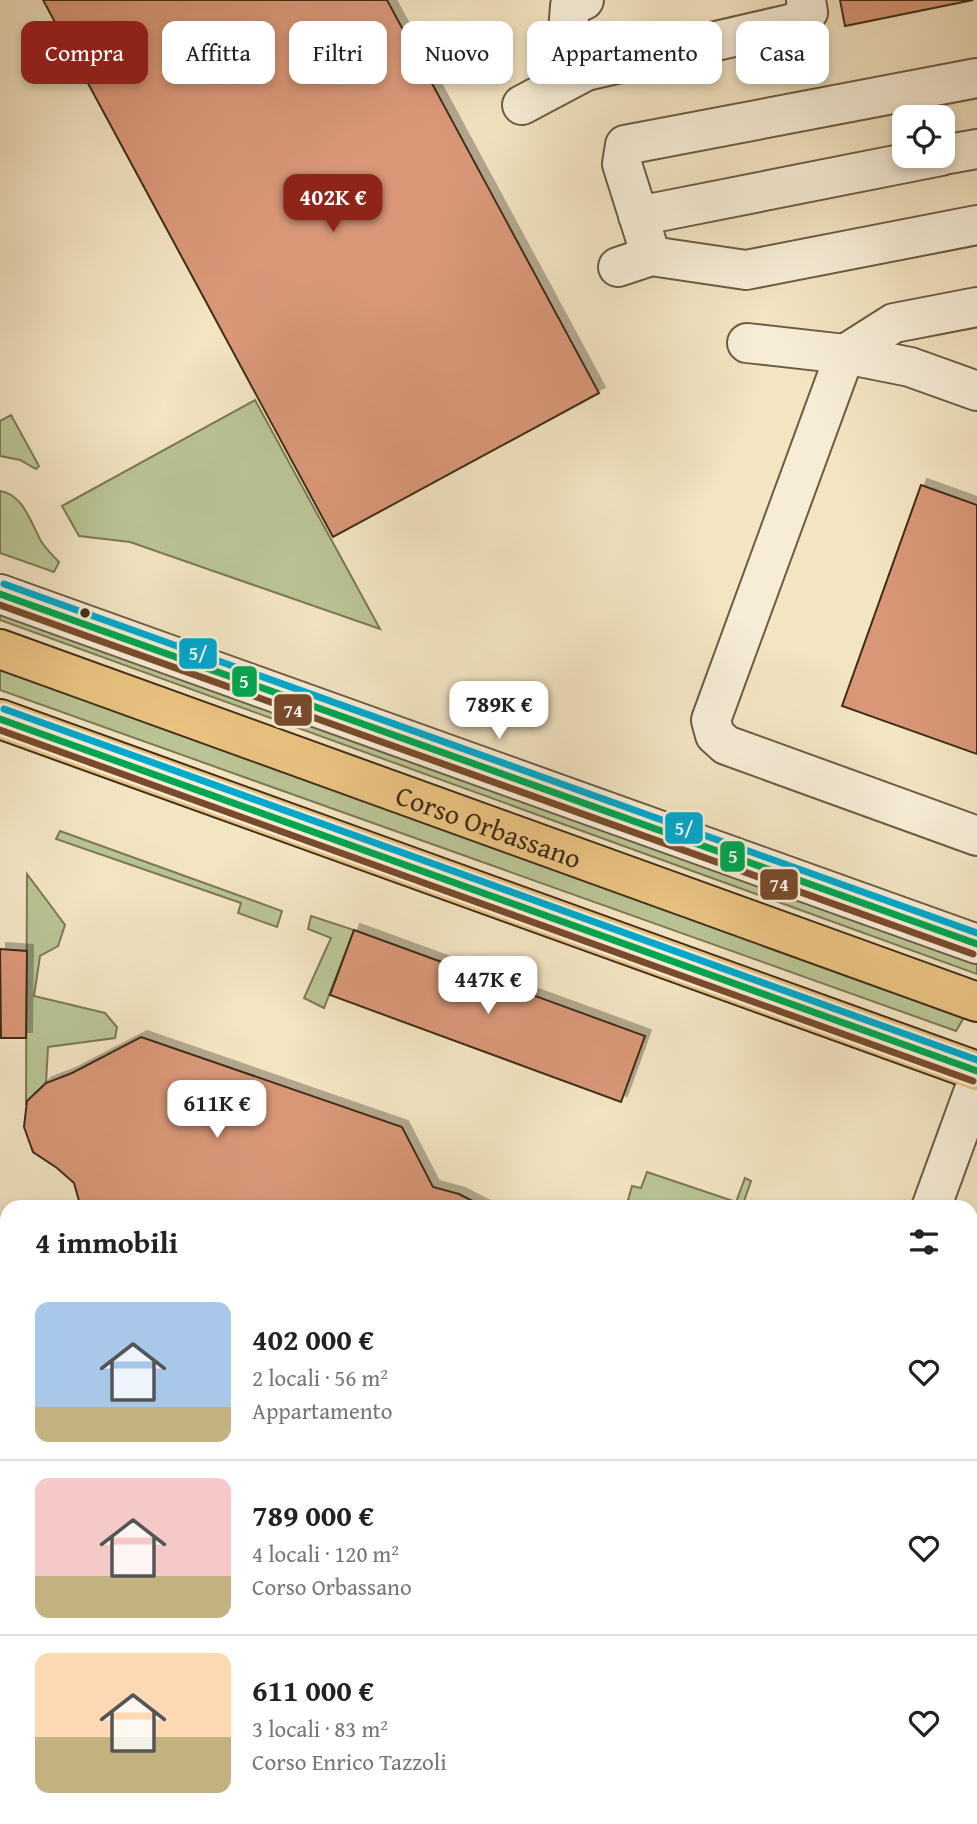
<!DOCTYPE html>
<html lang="it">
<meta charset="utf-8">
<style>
:root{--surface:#fff;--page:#f6f6f6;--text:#222;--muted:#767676;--line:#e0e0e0;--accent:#8f2418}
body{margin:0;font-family:"Gentium Book Plus",serif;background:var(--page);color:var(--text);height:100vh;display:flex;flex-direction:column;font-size:26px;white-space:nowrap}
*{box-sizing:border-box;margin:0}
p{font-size:23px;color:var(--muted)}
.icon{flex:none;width:38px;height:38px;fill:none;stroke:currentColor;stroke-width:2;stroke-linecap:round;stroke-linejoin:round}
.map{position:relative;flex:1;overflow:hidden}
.sheet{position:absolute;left:0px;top:1200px;width:978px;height:625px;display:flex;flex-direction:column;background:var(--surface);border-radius:21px 21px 0 0;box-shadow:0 4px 10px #0003}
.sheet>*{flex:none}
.banner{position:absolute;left:21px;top:21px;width:936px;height:63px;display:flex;gap:14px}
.controls{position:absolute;left:892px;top:105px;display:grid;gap:14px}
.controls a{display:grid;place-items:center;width:63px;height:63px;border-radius:14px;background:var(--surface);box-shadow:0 4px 10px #0003;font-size:35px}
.price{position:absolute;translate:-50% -60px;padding:0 16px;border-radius:14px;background:#fff;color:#222;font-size:23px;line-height:46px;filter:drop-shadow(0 2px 4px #0008)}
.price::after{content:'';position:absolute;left:50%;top:42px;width:21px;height:16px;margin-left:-10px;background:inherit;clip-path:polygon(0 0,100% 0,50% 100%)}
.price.on{background:var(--accent);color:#fff}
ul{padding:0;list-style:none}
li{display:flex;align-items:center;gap:21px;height:175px;padding:0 35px}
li+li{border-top:2px solid var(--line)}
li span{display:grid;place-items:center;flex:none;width:196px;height:140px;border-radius:14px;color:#555}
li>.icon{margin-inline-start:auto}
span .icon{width:84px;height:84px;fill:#fffc;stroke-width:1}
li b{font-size:30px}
h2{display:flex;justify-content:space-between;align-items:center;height:84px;padding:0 35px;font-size:30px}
.chip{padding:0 24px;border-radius:14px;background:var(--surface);box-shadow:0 4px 10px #0003;font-size:24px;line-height:63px}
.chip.on{background:var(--accent);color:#fff}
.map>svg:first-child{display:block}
.green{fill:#bac494;stroke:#7c7956;stroke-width:2}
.building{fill:#d99778;stroke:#3f2e18;stroke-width:2;filter:url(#shadow)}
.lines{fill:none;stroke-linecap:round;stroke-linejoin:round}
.minor-casing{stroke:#6c5c42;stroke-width:42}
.major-casing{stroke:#3f2e18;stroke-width:42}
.minor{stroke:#f7edd7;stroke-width:38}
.major{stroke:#eac281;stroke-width:38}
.bus-1-casing{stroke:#f7edd7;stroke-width:12}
.bus-2-casing{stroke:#f7edd7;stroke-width:12}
.bus-3-casing{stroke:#f7edd7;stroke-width:12}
.bus-1{stroke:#00a651;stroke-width:7}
.bus-2{stroke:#7a4b2a;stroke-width:7}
.bus-3{stroke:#00a9ce;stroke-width:7}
.bus-dot{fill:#3f2e18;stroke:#f7edd7;stroke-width:2.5}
.labels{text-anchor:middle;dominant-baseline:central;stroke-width:7;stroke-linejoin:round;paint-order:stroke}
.street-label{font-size:28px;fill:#3f2e18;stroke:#f7edd7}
.line-badge{stroke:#f7edd7;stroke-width:2.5}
.badge-label{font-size:19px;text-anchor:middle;font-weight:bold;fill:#fff}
</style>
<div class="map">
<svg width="977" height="1824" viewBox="0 0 977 1824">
<defs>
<filter id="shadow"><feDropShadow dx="6" dy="-6" stdDeviation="0" flood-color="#0004"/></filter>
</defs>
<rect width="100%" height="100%" fill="#f3e4c2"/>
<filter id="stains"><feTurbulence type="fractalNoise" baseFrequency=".00286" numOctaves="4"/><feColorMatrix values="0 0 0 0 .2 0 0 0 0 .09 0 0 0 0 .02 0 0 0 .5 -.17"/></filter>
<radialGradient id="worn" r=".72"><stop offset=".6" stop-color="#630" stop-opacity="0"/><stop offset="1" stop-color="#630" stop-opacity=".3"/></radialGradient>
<path class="green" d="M255,400L380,629L130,542L79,536L62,506Z
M11,415L39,466L36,469L20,460L0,456V421Z
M0,491C23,494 31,523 41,541C46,549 52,555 59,562L54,572L0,553Z
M0,608L977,962V974L0,620Z
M0,670L966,1014L956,1031L0,690Z
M60,831L282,911L277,927L238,913L241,903L56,839Z
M27,874L65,925L58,946L40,956L34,996L105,1013L117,1027L115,1038L48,1047L46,1083L26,1103Z
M311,916L354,930L324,1008L304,998L331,938L308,929Z
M647,1172L736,1202L745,1178L751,1181L742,1207H626L632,1186L641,1188Z
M0,1461L7,1479V1621L0,1603Z
M86,1818H142L144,1824H88Z"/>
<path class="building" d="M43,0H387L599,393L333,537Z
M840,0H973L845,26Z
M921,485L977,505V754L842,706Z
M354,930L645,1036L621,1102L330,995Z
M0,949L27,951L26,1038H1Z
M141,1037L402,1127L433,1187L459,1194L486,1208H81L74,1183L57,1168L33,1152L24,1127L27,1101L46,1083L72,1073Z
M971,1293L977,1296V1380L971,1377Z
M971,1774H977V1824H763V1818H971Z
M250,1818H677L675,1824H252Z"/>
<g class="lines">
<g class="minor-casing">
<path id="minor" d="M584,0L570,6L568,32L586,71
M522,105L586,71L794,23L808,12L806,0
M943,155L977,149
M638,216L941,156
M651,256L622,164L625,145L977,78
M618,267L651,256L746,270L977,225
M977,307L894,323L845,354L711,720L715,735L726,745L977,836
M747,343L845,354L910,367L977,391
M0,594L977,944
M931,1208L977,1082
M0,1301L7,1319
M0,1416L7,1434
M0,1659L7,1676
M0,1739L7,1756
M32,1818L34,1824
M63,1818L66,1824
M157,1818L160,1824
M202,1818L205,1824
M709,1824L711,1818"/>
</g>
<g class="major-casing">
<g id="major">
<path id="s1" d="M0,649L977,1002"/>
<path d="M0,719L977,1071"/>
</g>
</g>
<use href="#minor" class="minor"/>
<use href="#major" class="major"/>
<g class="bus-1-casing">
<path id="bus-1" d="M0,594L977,944
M0,719L977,1071"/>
</g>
<g class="bus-2-casing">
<path id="bus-2" d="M0,605L973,954
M0,730L973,1081"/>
</g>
<g class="bus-3-casing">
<path id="bus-3" d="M4,584L977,933
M4,709L977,1060"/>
</g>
<use href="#bus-1" class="bus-1"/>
<use href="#bus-2" class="bus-2"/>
<use href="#bus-3" class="bus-3"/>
</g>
<circle class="bus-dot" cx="85" cy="613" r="6"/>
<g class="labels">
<g class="street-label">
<text stroke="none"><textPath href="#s1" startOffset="520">Corso Orbassano</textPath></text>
</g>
</g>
<g class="line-badge">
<rect x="178" y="637" width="40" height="33" rx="7" fill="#00a9ce"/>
<rect x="231" y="665" width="27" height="33" rx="7" fill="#00a651"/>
<rect x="273" y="693" width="40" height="34" rx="7" fill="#7a4b2a"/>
<rect x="664" y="811" width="40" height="34" rx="7" fill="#00a9ce"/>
<rect x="719" y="840" width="27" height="33" rx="7" fill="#00a651"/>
<rect x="759" y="868" width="40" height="33" rx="7" fill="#7a4b2a"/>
</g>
<g class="badge-label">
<text x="198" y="660">5/</text>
<text x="244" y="688">5</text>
<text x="293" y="717">74</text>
<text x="684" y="835">5/</text>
<text x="733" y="863">5</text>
<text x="779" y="891">74</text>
</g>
<rect width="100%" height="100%" filter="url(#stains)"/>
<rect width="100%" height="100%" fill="url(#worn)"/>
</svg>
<div class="controls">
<a><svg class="icon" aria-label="locate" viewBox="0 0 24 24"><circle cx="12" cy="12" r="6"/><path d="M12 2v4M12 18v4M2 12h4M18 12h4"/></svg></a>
</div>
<b class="price on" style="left:333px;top:234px">402K €</b>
<b class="price" style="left:499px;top:741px">789K €</b>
<b class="price" style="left:488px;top:1016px">447K €</b>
<b class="price" style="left:217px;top:1140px">611K €</b>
<div class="banner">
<a class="chip on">Compra</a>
<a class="chip">Affitta</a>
<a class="chip">Filtri</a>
<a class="chip">Nuovo</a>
<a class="chip">Appartamento</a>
<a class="chip">Casa</a>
</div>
<section class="sheet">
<h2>4 immobili<svg class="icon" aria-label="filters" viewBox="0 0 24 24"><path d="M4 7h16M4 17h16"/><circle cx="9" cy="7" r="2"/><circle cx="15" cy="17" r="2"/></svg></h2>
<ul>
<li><span style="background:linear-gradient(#a9c7e8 75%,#c2b280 0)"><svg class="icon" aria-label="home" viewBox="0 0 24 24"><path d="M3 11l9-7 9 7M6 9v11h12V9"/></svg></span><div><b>402 000 €</b><p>2 locali · 56 m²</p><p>Appartamento</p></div><svg class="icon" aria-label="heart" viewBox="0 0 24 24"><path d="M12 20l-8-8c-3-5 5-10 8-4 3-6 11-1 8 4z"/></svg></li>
<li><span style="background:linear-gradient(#f6c9c9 70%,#c2b280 0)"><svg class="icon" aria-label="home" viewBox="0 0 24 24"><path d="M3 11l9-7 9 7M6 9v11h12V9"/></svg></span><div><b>789 000 €</b><p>4 locali · 120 m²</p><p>Corso Orbassano</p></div><svg class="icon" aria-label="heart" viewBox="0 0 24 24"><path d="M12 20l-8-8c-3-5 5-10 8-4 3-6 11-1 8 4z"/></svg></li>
<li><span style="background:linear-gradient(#ffd9b3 60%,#c2b280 0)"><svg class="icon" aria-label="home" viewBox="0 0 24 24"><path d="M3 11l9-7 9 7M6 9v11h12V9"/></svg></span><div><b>611 000 €</b><p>3 locali · 83 m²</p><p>Corso Enrico Tazzoli</p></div><svg class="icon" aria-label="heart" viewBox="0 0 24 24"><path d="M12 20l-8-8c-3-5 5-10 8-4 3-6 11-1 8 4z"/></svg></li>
</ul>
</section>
</div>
